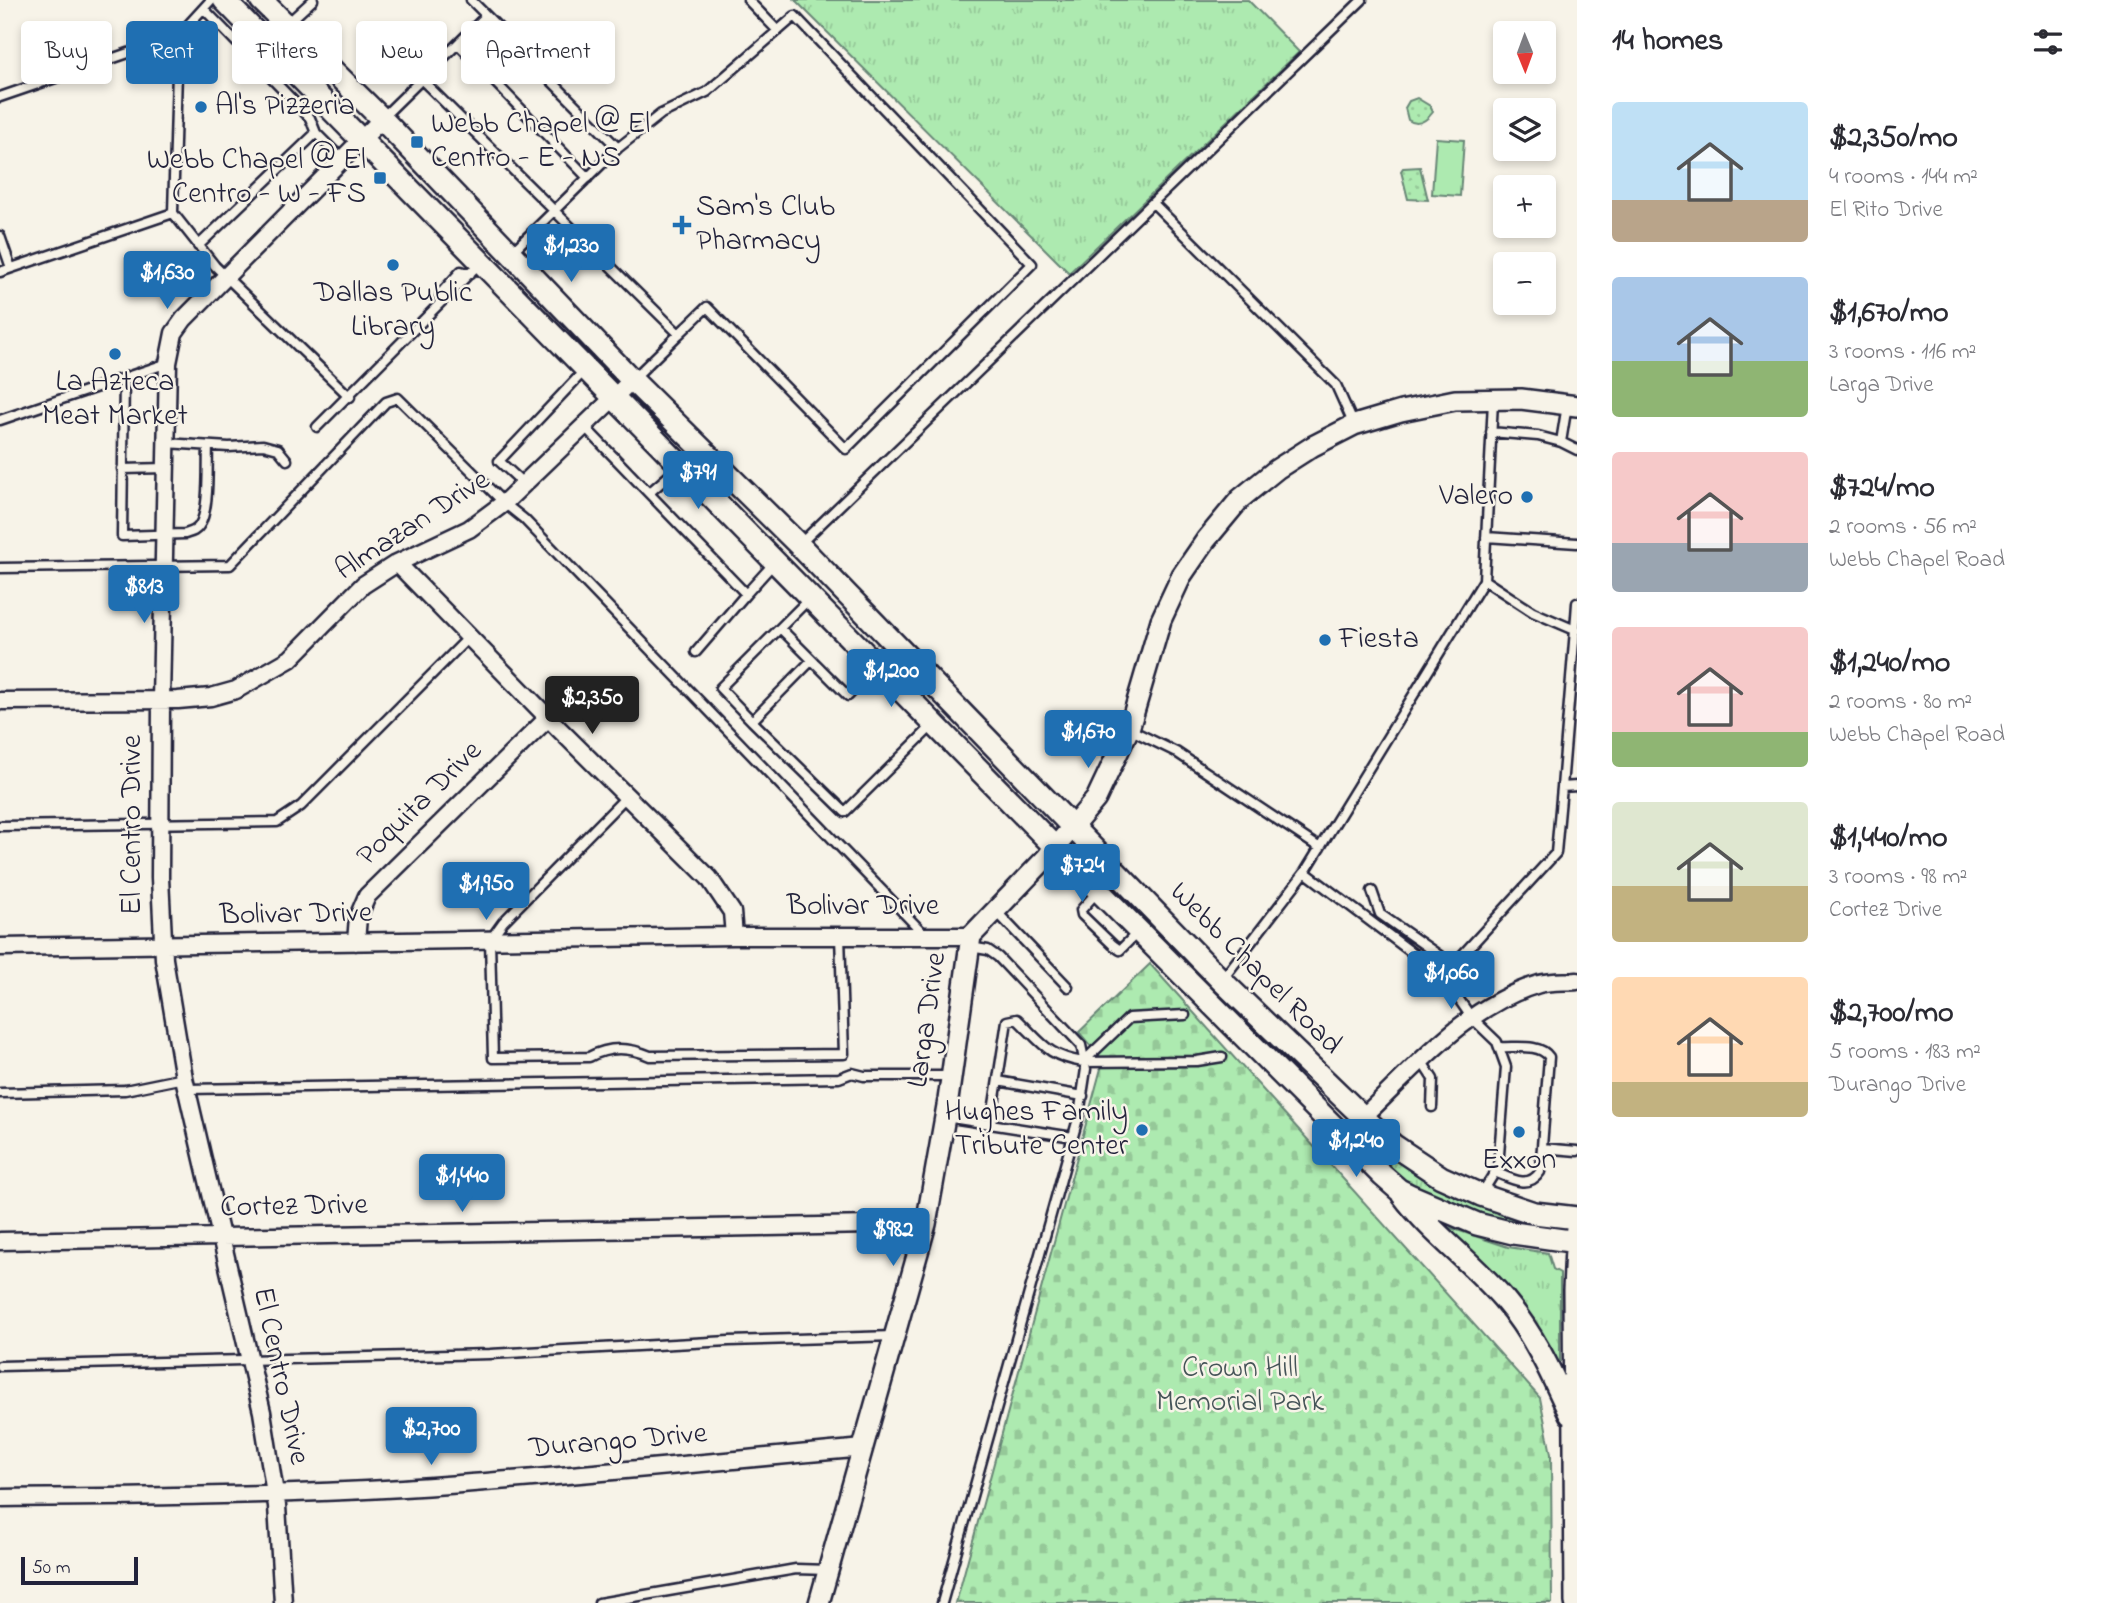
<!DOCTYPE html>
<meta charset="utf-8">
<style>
:root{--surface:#fff;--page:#f2f2f3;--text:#2b2b33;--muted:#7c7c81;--accent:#1f6fb2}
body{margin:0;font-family:"Indie Flower",sans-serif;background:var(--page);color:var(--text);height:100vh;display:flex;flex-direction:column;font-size:26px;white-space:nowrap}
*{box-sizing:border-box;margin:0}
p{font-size:23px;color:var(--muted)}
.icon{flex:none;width:38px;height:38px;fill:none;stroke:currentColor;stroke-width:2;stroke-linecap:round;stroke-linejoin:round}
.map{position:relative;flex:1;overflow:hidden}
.panel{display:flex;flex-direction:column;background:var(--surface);width:525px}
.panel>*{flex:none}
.guide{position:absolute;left:21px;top:21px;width:665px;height:63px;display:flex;gap:14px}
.needle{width:46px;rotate:179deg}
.fabs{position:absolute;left:1493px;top:21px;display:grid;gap:14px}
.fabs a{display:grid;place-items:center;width:63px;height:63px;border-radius:7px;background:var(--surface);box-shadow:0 4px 10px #0003;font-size:35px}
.scale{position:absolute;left:21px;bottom:18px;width:117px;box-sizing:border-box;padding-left:7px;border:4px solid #22223b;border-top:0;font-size:19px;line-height:24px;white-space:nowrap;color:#22223b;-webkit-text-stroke:5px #f7f3e8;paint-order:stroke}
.price{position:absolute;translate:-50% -60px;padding:0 16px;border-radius:7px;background:var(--accent);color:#fff;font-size:23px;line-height:46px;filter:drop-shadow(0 2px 4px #0008)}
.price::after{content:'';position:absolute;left:50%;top:42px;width:21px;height:16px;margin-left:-10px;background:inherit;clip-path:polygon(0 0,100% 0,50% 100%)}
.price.active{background:#222;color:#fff}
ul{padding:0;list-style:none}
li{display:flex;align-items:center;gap:21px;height:175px;padding:0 35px}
li span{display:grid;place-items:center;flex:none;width:196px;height:140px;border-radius:7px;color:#555}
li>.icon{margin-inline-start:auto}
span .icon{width:84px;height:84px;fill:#fffc;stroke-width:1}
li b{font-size:30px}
h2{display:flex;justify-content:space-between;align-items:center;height:84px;padding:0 35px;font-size:30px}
.pill{padding:0 24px;border-radius:7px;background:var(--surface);box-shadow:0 4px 10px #0003;font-size:24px;line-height:63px}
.pill.active{background:var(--accent);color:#fff}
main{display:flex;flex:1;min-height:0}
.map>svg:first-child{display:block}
.grass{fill:url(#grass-tufts);stroke:#688676;stroke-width:2}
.cemetery{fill:url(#cemetery-stones);stroke:#688676;stroke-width:2}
.park{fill:url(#park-dots);stroke:#688676;stroke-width:2}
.garden{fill:#adeab0;stroke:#688676;stroke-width:2}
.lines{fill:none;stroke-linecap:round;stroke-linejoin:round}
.service-casing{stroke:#22223b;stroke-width:13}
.minor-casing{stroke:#22223b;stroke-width:21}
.tertiary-casing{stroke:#22223b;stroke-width:24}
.secondary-casing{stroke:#22223b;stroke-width:26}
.service{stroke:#f7f3e8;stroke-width:8}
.minor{stroke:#f7f3e8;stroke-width:16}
.tertiary{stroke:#f7f3e8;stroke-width:19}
.secondary{stroke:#f7f3e8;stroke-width:21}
.poi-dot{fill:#1f6fb2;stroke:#f7f3e8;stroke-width:2.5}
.labels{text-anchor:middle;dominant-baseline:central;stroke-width:5;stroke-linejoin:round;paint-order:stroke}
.poi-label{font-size:30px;fill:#22223b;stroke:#f7f3e8;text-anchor:start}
.street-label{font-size:30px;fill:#22223b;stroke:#f7f3e8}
.park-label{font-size:30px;fill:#455458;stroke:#f7f3e8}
</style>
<main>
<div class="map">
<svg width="1577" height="1603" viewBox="0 0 1577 1603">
<defs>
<pattern id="grass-tufts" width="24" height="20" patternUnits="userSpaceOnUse" patternTransform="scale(1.75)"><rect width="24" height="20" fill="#adeab0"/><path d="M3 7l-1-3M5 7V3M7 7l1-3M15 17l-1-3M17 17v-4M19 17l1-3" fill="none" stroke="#95c898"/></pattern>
<pattern id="cemetery-stones" width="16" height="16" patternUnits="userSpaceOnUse" patternTransform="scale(1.75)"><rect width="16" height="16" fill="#adeab0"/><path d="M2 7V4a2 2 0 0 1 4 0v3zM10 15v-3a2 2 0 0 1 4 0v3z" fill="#95c898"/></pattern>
<pattern id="park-dots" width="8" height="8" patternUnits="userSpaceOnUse" patternTransform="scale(1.75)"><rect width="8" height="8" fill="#adeab0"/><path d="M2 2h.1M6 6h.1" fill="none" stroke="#95c898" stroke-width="1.8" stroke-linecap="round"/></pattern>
</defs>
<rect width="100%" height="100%" fill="#f7f3e8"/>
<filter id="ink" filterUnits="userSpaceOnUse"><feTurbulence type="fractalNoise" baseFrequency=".0143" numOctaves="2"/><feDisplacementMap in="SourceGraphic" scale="14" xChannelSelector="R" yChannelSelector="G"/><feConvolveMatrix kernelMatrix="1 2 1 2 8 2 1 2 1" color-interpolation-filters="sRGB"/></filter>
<g filter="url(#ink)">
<path class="grass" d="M795,0H1248L1299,52L1069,273Z
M1383,1149C1431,1178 1481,1213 1537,1225V1227L1513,1224L1429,1198L1380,1163L1376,1157Z
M1445,1226L1508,1247L1548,1253L1553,1269L1560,1273V1361H1553L1444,1229Z"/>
<path class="cemetery" d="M1150,964L1540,1398L1551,1454L1552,1603H956L1103,1061L1079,1032Z"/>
<path class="park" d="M1417,98L1430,106L1433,112C1427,120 1418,127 1408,120L1405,108L1409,101Z
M1420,167L1428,200L1408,199L1401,171L1403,168Z"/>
<path class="garden" d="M1436,138L1464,140L1460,196L1432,194Z"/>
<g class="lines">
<g class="service-casing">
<path id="service" d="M211,0L178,36L173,213L215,266L350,397
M471,0L618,148L512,252
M748,0L778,31
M204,9L310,118L316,133
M288,23L313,0
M458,44L588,178
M422,80L679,334L632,380
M0,97L178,36
M383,117L486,16
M618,148L661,114L707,92L795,16L1032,264L846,449L707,307L679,334
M1153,203L1336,385L1354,425
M0,236L11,268
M198,246L316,133L342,159
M0,272L173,213
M439,304L441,293L461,271L470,274
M124,378L122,536L185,534C191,532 196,531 199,526C210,511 207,465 208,446
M1493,401L1484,580L1533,612L1575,630L1562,787L1577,786
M1567,405L1561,442L1577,450
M0,420L168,363
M584,426L746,594L774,563
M317,427L480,263
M1491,432L1538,436L1561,442
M166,443L229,447L263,445L278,449L287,460
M122,469L166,468
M524,484L499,461L584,371
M649,493L679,467
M1486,537L1577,543
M801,543L1362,0
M0,568L230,565L386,402L398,398L504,503L524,519L925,935
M809,599L720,688L752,721L812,660
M1577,603L1575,630H1577
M780,628L848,696L876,666
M696,652L746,594
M752,721L845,812L934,724
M1129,729L1176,752L1320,848
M627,796L503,922L490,940L493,1058L589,1057C609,1046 630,1047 650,1056L844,1054L840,936
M0,826L277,822L301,806L469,637
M1305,872L1484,580
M1372,891L1380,914L1453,965
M1096,893L1081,910L1082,915L1113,945L1120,950L1139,931
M995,910L1068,987
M1222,980L1305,872L1443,976
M1083,1062L1197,1061L1222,1057
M1422,1062L1433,1079L1432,1107
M998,1081L1083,1096
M187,1089L839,1078L852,1073L864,1076H951
M0,1093L125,1090L184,1078
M945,1117L1073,1137
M991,1124L1007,1021L1017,1019C1042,1043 1047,1056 1083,1062L1129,1018L1185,1015
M1542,1148L1577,1151
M1495,1172C1510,1178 1528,1190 1540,1172L1549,1057C1540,1043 1515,1048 1500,1047
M1482,1193L1498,1167L1506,1067L1497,1042L1471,1017L1443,976L1556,853L1562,787
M0,1366L490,1354L729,1341L894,1336
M599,1603L796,1569L828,1570
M942,1603L1079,1115L1086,1069L1081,1045L998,957L988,950L970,947"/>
</g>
<g class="minor-casing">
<path id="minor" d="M397,563L559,729L709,878L732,912L734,936
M0,701L178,700L211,697L236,690L290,659L363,585L397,563L469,529L504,503L632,380
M356,942L358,917L367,896L548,718
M0,947L734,936H971
M1363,1117C1416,1067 1467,1005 1539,984C1551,981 1565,982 1577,981
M0,1241L926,1224
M0,1498C134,1497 269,1496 403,1488C557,1478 710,1462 863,1448
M283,1603L277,1506L262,1412L184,1078L164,959L160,878L161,700L168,363L174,333L184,319L382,119"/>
</g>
<g class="tertiary-casing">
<path id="tertiary" d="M819,1603L926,1224L948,1100L971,936L1047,857L1096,799L1129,729L1161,620L1182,575L1206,540L1240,499L1277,469L1313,446L1354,425L1401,411L1455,400L1521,399L1577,406"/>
</g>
<g class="secondary-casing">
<path id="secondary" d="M224,0L1044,836L1383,1176L1399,1190L1409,1195L1477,1224L1513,1233L1577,1242
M261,0L382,119L632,380L799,545L1221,980L1363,1117L1393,1145L1441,1177L1481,1195L1534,1213L1577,1218
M1402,1194C1431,1233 1471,1261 1503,1298C1533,1333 1551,1372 1570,1414
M1576,1603L1574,1290L1577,1227"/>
</g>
<use href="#service" class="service"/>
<use href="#minor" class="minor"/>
<use href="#tertiary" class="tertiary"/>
<use href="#secondary" class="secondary"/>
</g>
</g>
<g class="poi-dot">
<circle cx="201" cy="107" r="7"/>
<rect x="410" y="135" width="14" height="14" rx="3.5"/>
<rect x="373" y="171" width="14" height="14" rx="3.5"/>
<path d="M678.5 214.5h7v7h7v7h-7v7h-7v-7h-7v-7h7z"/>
<circle cx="393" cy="265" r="7"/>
<circle cx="115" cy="354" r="7"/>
<circle cx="1527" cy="497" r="7"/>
<circle cx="1325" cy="640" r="7"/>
<circle cx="1142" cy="1130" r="7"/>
<circle cx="1519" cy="1132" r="7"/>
</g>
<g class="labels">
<g class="poi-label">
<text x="215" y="107">Al's Pizzeria</text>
<text x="431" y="125">Webb Chapel @ El<tspan x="431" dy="34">Centro - E - NS</tspan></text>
<text x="366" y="161" text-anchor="end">Webb Chapel @ El<tspan x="366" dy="34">Centro - W - FS</tspan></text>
<text x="696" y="208">Sam's Club<tspan x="696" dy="34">Pharmacy</tspan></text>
<text x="393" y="294" text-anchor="middle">Dallas Public<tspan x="393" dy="34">Library</tspan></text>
<text x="115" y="383" text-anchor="middle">La Azteca<tspan x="115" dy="34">Meat Market</tspan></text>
<text x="1513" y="497" text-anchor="end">Valero</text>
<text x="1339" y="640">Fiesta</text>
<text x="1128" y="1113" text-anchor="end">Hughes Family<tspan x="1128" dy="34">Tribute Center</tspan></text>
<text x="1519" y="1161" text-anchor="middle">Exxon</text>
</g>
<g class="street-label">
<text transform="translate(413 526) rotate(-33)">Almazan Drive</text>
<text transform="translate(420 804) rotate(-45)">Poquita Drive</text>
<text transform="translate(133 825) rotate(-90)">El Centro Drive</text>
<text x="863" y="907">Bolivar Drive</text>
<text transform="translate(296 915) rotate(-1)">Bolivar Drive</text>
<text transform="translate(1255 969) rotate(45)">Webb Chapel Road</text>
<text transform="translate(928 1020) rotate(-82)">Larga Drive</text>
<text transform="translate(294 1207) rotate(-1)">Cortez Drive</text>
<text transform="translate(280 1376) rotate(78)">El Centro Drive</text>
<text transform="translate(618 1442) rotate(-5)">Durango Drive</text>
</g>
<g class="park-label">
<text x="1240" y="1369">Crown Hill<tspan x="1240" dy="34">Memorial Park</tspan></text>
</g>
</g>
</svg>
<div class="fabs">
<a><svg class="needle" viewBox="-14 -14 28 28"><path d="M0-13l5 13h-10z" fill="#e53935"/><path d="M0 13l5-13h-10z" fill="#7c7c81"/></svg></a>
<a><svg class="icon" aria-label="layers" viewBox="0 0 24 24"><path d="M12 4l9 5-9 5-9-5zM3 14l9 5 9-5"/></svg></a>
<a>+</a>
<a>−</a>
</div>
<div class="scale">50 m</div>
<b class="price" style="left:571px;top:284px">$1,230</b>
<b class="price" style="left:167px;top:311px">$1,630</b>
<b class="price" style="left:698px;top:511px">$791</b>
<b class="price" style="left:144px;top:625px">$813</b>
<b class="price" style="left:891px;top:709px">$1,200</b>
<b class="price active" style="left:592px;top:736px">$2,350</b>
<b class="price" style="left:1088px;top:770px">$1,670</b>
<b class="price" style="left:1082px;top:904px">$724</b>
<b class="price" style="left:486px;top:922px">$1,950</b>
<b class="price" style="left:1451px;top:1011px">$1,060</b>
<b class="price" style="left:1356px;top:1179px">$1,240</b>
<b class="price" style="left:462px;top:1214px">$1,440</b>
<b class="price" style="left:893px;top:1268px">$982</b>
<b class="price" style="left:431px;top:1467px">$2,700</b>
<div class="guide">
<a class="pill">Buy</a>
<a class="pill active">Rent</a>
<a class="pill">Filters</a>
<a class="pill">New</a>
<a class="pill">Apartment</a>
</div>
</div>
<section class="panel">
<h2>14 homes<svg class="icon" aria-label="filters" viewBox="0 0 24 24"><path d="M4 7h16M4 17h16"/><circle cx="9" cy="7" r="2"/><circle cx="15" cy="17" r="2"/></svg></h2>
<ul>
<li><span style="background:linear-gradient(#bfe0f5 70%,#b9a48a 0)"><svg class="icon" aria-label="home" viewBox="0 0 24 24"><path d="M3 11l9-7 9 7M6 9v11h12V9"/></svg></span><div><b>$2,350/mo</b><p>4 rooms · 144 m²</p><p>El Rito Drive</p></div></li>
<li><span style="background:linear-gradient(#a9c7e8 60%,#8fb573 0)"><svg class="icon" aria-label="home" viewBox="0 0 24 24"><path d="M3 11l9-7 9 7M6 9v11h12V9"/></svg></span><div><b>$1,670/mo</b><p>3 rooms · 116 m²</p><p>Larga Drive</p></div></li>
<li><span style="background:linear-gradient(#f6c9c9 65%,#9aa5b1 0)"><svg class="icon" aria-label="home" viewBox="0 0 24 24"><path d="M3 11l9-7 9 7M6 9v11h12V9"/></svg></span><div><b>$724/mo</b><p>2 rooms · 56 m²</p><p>Webb Chapel Road</p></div></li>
<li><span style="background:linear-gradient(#f6c9c9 75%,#8fb573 0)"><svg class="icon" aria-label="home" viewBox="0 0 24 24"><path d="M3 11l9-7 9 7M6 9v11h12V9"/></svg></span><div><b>$1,240/mo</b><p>2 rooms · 80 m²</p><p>Webb Chapel Road</p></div></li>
<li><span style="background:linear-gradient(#dfe7d0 60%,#c2b280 0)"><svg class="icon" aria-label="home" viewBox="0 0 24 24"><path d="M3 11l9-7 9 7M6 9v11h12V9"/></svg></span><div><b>$1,440/mo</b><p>3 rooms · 98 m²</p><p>Cortez Drive</p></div></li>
<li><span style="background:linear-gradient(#ffd9b3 75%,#c2b280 0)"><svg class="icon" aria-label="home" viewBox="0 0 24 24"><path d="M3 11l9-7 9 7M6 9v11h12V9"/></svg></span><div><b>$2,700/mo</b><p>5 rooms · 183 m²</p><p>Durango Drive</p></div></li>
</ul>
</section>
</main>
